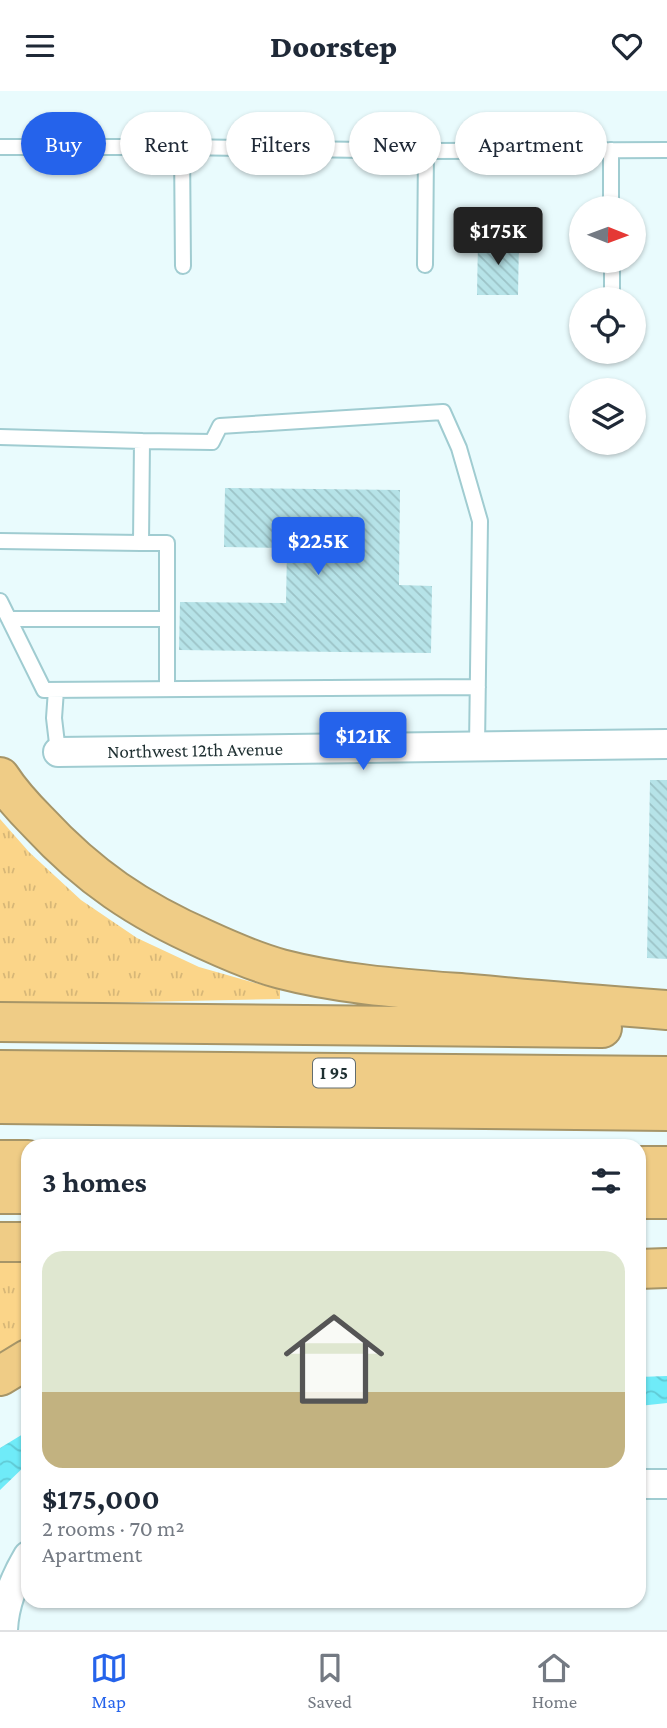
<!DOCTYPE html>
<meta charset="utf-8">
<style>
:root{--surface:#fff;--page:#f6f6f7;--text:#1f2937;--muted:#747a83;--line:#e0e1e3;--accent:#2563eb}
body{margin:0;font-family:"Crimson Pro",serif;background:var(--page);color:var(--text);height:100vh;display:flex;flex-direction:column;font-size:26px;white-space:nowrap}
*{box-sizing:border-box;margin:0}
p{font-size:23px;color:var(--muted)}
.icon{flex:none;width:38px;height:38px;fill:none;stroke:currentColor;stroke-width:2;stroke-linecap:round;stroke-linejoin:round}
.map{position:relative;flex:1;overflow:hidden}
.details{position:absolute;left:21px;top:1048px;width:625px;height:469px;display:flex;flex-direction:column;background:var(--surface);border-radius:21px;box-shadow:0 2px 5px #0004}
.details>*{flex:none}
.guide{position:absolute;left:21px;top:21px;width:626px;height:63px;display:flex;gap:14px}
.needle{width:46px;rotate:91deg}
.controls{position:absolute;left:569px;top:105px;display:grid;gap:14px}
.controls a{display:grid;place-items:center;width:77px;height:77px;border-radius:50%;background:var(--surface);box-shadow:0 2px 5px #0004;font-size:35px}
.price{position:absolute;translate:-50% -60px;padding:0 16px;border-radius:7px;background:var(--accent);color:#fff;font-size:23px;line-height:46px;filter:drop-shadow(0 2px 4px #0008)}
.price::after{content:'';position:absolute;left:50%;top:42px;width:21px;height:16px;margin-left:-10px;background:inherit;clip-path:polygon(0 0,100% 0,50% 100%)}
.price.selected{background:#222;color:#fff}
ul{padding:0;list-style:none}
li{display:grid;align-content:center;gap:14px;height:371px;padding:0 21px}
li+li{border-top:2px solid var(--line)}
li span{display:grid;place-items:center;height:217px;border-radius:21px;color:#555}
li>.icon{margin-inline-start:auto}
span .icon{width:126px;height:126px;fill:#fffc;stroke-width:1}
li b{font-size:30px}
h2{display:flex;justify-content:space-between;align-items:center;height:84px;padding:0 21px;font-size:30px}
.pill{padding:0 24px;border-radius:32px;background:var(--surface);box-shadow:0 2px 5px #0004;font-size:24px;line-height:63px}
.pill.selected{background:var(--accent);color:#fff}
header{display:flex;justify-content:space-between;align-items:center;height:91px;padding:0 21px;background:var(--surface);font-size:32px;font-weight:800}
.dock{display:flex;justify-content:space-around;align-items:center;height:98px;border-top:2px solid var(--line);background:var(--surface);font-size:19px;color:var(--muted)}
.dock a{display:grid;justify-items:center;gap:4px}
.dock .selected{color:var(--accent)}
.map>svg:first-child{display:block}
.grass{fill:url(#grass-tufts)}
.water{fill:url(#water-waves)}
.building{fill:url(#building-back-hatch)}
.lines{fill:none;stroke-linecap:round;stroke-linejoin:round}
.service-casing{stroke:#a0ccd1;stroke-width:18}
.minor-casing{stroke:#a0ccd1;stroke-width:32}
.motorway-casing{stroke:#a69568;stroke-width:42}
.service{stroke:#fff;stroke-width:14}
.minor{stroke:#fff;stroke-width:28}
.motorway{stroke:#efcc86;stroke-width:38}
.labels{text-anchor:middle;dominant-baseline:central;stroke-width:5;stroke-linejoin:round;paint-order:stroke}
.shield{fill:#fff;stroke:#626d6f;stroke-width:2}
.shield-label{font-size:18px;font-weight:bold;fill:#1e2f31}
.street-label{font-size:19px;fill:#1e2f31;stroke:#fff}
</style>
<header><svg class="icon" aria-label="menu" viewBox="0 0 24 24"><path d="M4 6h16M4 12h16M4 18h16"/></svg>Doorstep<svg class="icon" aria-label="heart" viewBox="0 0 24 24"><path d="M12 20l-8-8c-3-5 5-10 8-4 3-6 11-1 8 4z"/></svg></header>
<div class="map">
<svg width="667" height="1539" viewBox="0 0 667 1539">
<defs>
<pattern id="grass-tufts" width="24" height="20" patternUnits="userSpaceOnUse" patternTransform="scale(1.75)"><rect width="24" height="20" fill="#fbd589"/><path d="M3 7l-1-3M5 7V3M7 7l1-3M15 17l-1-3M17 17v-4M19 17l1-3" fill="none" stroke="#d7b777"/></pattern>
<pattern id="water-waves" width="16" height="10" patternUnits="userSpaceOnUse" patternTransform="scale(1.75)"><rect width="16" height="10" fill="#6febf8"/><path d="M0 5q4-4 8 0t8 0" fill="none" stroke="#60cad5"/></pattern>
<pattern id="building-back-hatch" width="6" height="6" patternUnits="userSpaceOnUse" patternTransform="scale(1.75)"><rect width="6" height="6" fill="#b6e3e8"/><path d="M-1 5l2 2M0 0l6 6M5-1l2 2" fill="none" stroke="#9cc3c7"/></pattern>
</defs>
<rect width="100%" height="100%" fill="#e9fbfd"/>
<path class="grass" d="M0,728L29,761L81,809L137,847L199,876L280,899V908L0,914Z
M0,1168L28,1169V1256L0,1272Z"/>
<path class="water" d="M667,1285V1312L639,1315V1286Z
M28,1340V1372L0,1399V1357Z"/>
<path class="building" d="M478,149H519L518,204H477Z
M225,397L400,399L399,494L432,495L431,562L179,559L180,511L286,512L287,457L224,456Z
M650,689H667V868L647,867Z"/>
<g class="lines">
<g class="service-casing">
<path id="service" d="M0,56H182L426,60L667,59
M182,56L183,175
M611,59V117
M612,170V208
M425,174L426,60
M0,346L142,350L141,452L0,450
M142,350L212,351L220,335L443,321L459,357L480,430L477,655
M141,452H167V598
M0,510L44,599L478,596
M9,528H167
M56,599L54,627L58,661"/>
</g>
<g class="minor-casing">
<path id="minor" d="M58,661L667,653
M639,1393H667
M3,1539C4,1513 15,1487 28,1465"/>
</g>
<g class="motorway-casing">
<path id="motorway" d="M0,686C11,703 24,717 38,731C89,786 138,819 206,849C230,860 255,871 281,878C342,894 407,898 471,903C536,909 601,914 667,919
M0,931L602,937
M0,979L667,985
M0,1013L667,1020
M0,1069H28
M639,1075H667
M0,1103H28
M639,1108H667
M0,1151H28
M639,1178L667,1177
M0,1285L28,1268"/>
</g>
<use href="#service" class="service"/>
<use href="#minor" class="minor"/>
<use href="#motorway" class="motorway"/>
</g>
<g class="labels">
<rect class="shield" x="313" y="967.5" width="42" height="29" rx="5"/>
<g class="shield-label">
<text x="334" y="982">I 95</text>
</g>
<g class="street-label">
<text transform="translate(195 659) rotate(-1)">Northwest 12th Avenue</text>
</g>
</g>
</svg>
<div class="controls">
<a><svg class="needle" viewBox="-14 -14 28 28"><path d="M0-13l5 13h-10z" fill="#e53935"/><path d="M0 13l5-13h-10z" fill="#747a83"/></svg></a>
<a><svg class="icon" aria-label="locate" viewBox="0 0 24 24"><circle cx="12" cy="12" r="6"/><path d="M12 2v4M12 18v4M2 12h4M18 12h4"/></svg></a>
<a><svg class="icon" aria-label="layers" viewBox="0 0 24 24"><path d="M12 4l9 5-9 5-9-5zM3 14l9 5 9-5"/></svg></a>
</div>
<b class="price selected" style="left:498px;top:176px">$175K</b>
<b class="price" style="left:318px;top:486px">$225K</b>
<b class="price" style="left:363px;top:681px">$121K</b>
<div class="guide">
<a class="pill selected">Buy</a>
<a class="pill">Rent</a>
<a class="pill">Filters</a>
<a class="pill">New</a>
<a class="pill">Apartment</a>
</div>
<section class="details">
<h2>3 homes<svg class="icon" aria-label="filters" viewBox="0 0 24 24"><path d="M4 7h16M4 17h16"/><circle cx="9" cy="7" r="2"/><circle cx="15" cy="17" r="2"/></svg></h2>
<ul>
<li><span style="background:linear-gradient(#dfe7d0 65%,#c2b280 0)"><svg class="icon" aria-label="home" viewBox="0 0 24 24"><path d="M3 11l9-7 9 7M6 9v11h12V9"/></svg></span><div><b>$175,000</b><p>2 rooms · 70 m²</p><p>Apartment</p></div></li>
</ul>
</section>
</div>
<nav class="dock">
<a class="selected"><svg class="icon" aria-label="map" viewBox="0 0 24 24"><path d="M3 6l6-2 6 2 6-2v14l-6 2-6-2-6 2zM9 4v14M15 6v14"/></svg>Map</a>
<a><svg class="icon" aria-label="saved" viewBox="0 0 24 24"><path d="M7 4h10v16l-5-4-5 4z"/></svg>Saved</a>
<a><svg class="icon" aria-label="home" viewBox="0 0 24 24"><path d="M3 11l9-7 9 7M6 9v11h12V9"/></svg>Home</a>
</nav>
